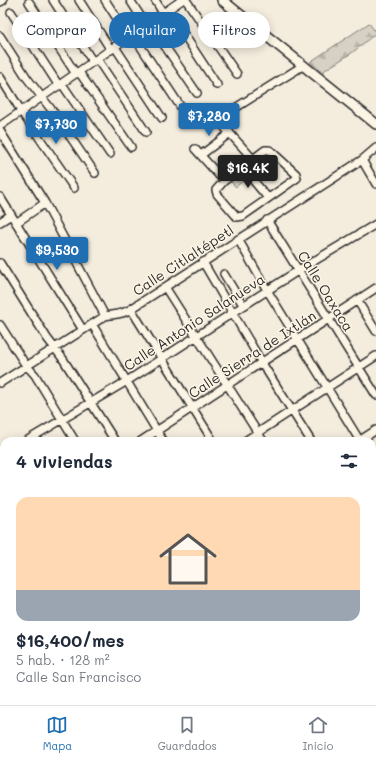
<!DOCTYPE html>
<html lang="es">
<meta charset="utf-8">
<style>
:root{--surface:#fff;--page:#f2f2f3;--text:#1f2937;--muted:#747a83;--line:#e0e1e3;--accent:#1f6fb2}
body{margin:0;font-family:Mali,sans-serif;background:var(--page);color:var(--text);height:100vh;display:flex;flex-direction:column;font-size:15px;white-space:nowrap}
*{box-sizing:border-box;margin:0}
p{font-size:13px;color:var(--muted)}
.icon{flex:none;width:22px;height:22px;fill:none;stroke:currentColor;stroke-width:2;stroke-linecap:round;stroke-linejoin:round}
.map{position:relative;flex:1;overflow:hidden}
.details{position:absolute;left:0px;top:437px;width:376px;height:268px;display:flex;flex-direction:column;background:var(--surface);border-radius:12px 12px 0 0;box-shadow:0 2px 10px #0003}
.details>*{flex:none}
.top-card{position:absolute;left:12px;top:12px;width:352px;height:36px;display:flex;gap:8px}
.price{position:absolute;translate:-50% -34px;padding:0 9px;border-radius:4px;background:var(--accent);color:#fff;font-size:13px;line-height:26px;filter:drop-shadow(0 1px 2px #0008)}
.price::after{content:'';position:absolute;left:50%;top:24px;width:12px;height:9px;margin-left:-6px;background:inherit;clip-path:polygon(0 0,100% 0,50% 100%)}
.price.selected{background:#222;color:#fff}
ul{padding:0;list-style:none}
li{display:grid;align-content:center;gap:8px;height:212px;padding:0 16px}
li span{display:grid;place-items:center;height:124px;border-radius:12px;color:#555}
li>.icon{margin-inline-start:auto}
span .icon{width:72px;height:72px;fill:#fffc;stroke-width:1}
li b{font-size:17px}
h2{display:flex;justify-content:space-between;align-items:center;height:48px;padding:0 16px;font-size:17px}
.tag{padding:0 14px;border-radius:18px;background:var(--surface);box-shadow:0 2px 10px #0003;font-size:14px;line-height:36px}
.tag.selected{background:var(--accent);color:#fff}
.menu{display:flex;justify-content:space-around;align-items:center;height:56px;border-top:1px solid var(--line);background:var(--surface);font-size:11px;color:var(--muted)}
.menu a{display:grid;justify-items:center;gap:2px}
.menu .selected{color:var(--accent)}
.map>svg:first-child{display:block}
.grass{fill:url(#grass-dots);stroke:#807e78}
.forest{fill:url(#forest-firs);stroke:#807e78}
.lines{fill:none;stroke-linecap:round;stroke-linejoin:round}
.minor-casing{stroke:#2b2b2b;stroke-width:10}
.major-casing{stroke:#2b2b2b;stroke-width:12}
.highway-casing{stroke:#2b2b2b;stroke-width:13}
.minor{stroke:#fcf5e5;stroke-width:7}
.major{stroke:#fcf5e5;stroke-width:9}
.highway{stroke:#fcf5e5;stroke-width:10}
.rail{stroke:#2b2b2b;stroke-width:1.5;stroke-dasharray:6 3;stroke-linecap:butt}
.labels{text-anchor:middle;dominant-baseline:central;stroke-width:3;stroke-linejoin:round;paint-order:stroke}
.street-label{font-size:14px;fill:#2b2b2b;stroke:#fcf5e5}
</style>
<div class="map">
<svg width="376" height="705" viewBox="0 0 376 705">
<defs>
<pattern id="grass-dots" width="8" height="8" patternUnits="userSpaceOnUse"><rect width="8" height="8" fill="#d6d1c4"/><path d="M2 2h.1M6 6h.1" fill="none" stroke="#b8b4a9" stroke-width="1.8" stroke-linecap="round"/></pattern>
<pattern id="forest-firs" width="22" height="20" patternUnits="userSpaceOnUse"><rect width="22" height="20" fill="#d6d1c4"/><path d="M5 1l3.5 6h-7zM16 11l3.5 6h-7z" fill="#b8b4a9"/></pattern>
</defs>
<rect width="100%" height="100%" fill="#f4edde"/>
<filter id="ink" filterUnits="userSpaceOnUse"><feTurbulence type="fractalNoise" baseFrequency=".025" numOctaves="2"/><feDisplacementMap in="SourceGraphic" scale="8" xChannelSelector="R" yChannelSelector="G"/><feConvolveMatrix kernelMatrix="1 2 1 2 8 2 1 2 1" color-interpolation-filters="sRGB"/></filter>
<g filter="url(#ink)">
<path class="grass" d="M242,171L247,177L236,187L230,181Z"/>
<path class="forest" d="M369,23L376,33L353,52L322,72L310,62Z"/>
<g class="lines">
<g class="minor-casing">
<path id="minor" d="M53,0L93,62
M79,0L111,50
M105,0L129,37
M130,0L146,25
M155,0L163,13
M186,0L237,74
M29,2L76,74
M168,10L217,85
M11,12L59,86
M149,23L197,93
M133,35L180,106
M0,36L27,78L54,113L95,173
M115,47L162,118
M97,59L146,132
M79,72L131,147
M0,77L25,117L74,188
M62,84L110,154
M0,126L182,0
M0,131L45,203L105,316
M195,149L224,181
M265,150H269L271,151L296,174L297,178L243,216L237,217L217,194L216,190L224,181Z
M201,155L230,133
M253,159L225,128C221,122 223,117 229,112L304,65
M362,160L376,184
M242,167L268,198
M0,197L83,330
M267,220L376,395
M0,222L11,215
M16,223L45,203
M238,239L267,290L360,441
M203,262L262,363L311,441
M0,263L47,338L63,359L115,441
M224,274L243,305
M165,287L263,441
M357,300L376,331
M131,309L213,441
M92,324L163,441
M0,325L25,364L35,375L75,441
M0,383L105,316C115,314 122,315 131,309L362,160L376,148
M26,441L127,381L299,270L376,224
M141,441L376,288
M245,441L376,356
M359,441L376,430
M0,457L4,455
M372,461L376,467
M0,473L4,480
M372,500L376,497
M0,529L4,527
M372,538L376,545
M372,558L376,555
M0,664L4,662
M0,679L4,686
M12,701L14,705
M91,701L94,705
M195,701L198,705
M37,705L44,701
M152,705L158,701
M251,705L255,701"/>
</g>
<g class="major-casing">
<path id="major" d="M222,0L376,124
M0,1L2,0
M372,622L376,618
M295,705L299,701
M368,705L376,697"/>
</g>
<g class="highway-casing">
<path id="highway" d="M0,570L4,571
M0,585H4
M372,640H376
M372,650L376,651
M372,675L376,671
M314,705L318,701
M343,705L347,701"/>
</g>
<use href="#minor" class="minor"/>
<use href="#major" class="major"/>
<use href="#highway" class="highway"/>
<path class="rail" d="M372,635L376,631
M372,649L376,644
M304,705L308,701
M317,705L321,701"/>
</g>
</g>
<g class="labels">
<g class="street-label">
<text transform="translate(183 260) rotate(-33)">Calle Citlaltépetl</text>
<text transform="translate(326 291) rotate(58)">Calle Oaxaca</text>
<text transform="translate(194 322) rotate(-33)">Calle Antonio Salanueva</text>
<text transform="translate(252 354) rotate(-33)">Calle Sierra de Ixtlán</text>
</g>
</g>
</svg>
<b class="price" style="left:209px;top:137px">$7,280</b>
<b class="price" style="left:56px;top:145px">$7,730</b>
<b class="price selected" style="left:248px;top:189px">$16.4K</b>
<b class="price" style="left:57px;top:271px">$9,530</b>
<div class="top-card">
<a class="tag">Comprar</a>
<a class="tag selected">Alquilar</a>
<a class="tag">Filtros</a>
</div>
<section class="details">
<h2>4 viviendas<svg class="icon" aria-label="filters" viewBox="0 0 24 24"><path d="M4 7h16M4 17h16"/><circle cx="9" cy="7" r="2"/><circle cx="15" cy="17" r="2"/></svg></h2>
<ul>
<li><span style="background:linear-gradient(#ffd9b3 75%,#9aa5b1 0)"><svg class="icon" aria-label="home" viewBox="0 0 24 24"><path d="M3 11l9-7 9 7M6 9v11h12V9"/></svg></span><div><b>$16,400/mes</b><p>5 hab. · 128 m²</p><p>Calle San Francisco</p></div></li>
</ul>
</section>
</div>
<nav class="menu">
<a class="selected"><svg class="icon" aria-label="map" viewBox="0 0 24 24"><path d="M3 6l6-2 6 2 6-2v14l-6 2-6-2-6 2zM9 4v14M15 6v14"/></svg>Mapa</a>
<a><svg class="icon" aria-label="saved" viewBox="0 0 24 24"><path d="M7 4h10v16l-5-4-5 4z"/></svg>Guardados</a>
<a><svg class="icon" aria-label="home" viewBox="0 0 24 24"><path d="M3 11l9-7 9 7M6 9v11h12V9"/></svg>Inicio</a>
</nav>
